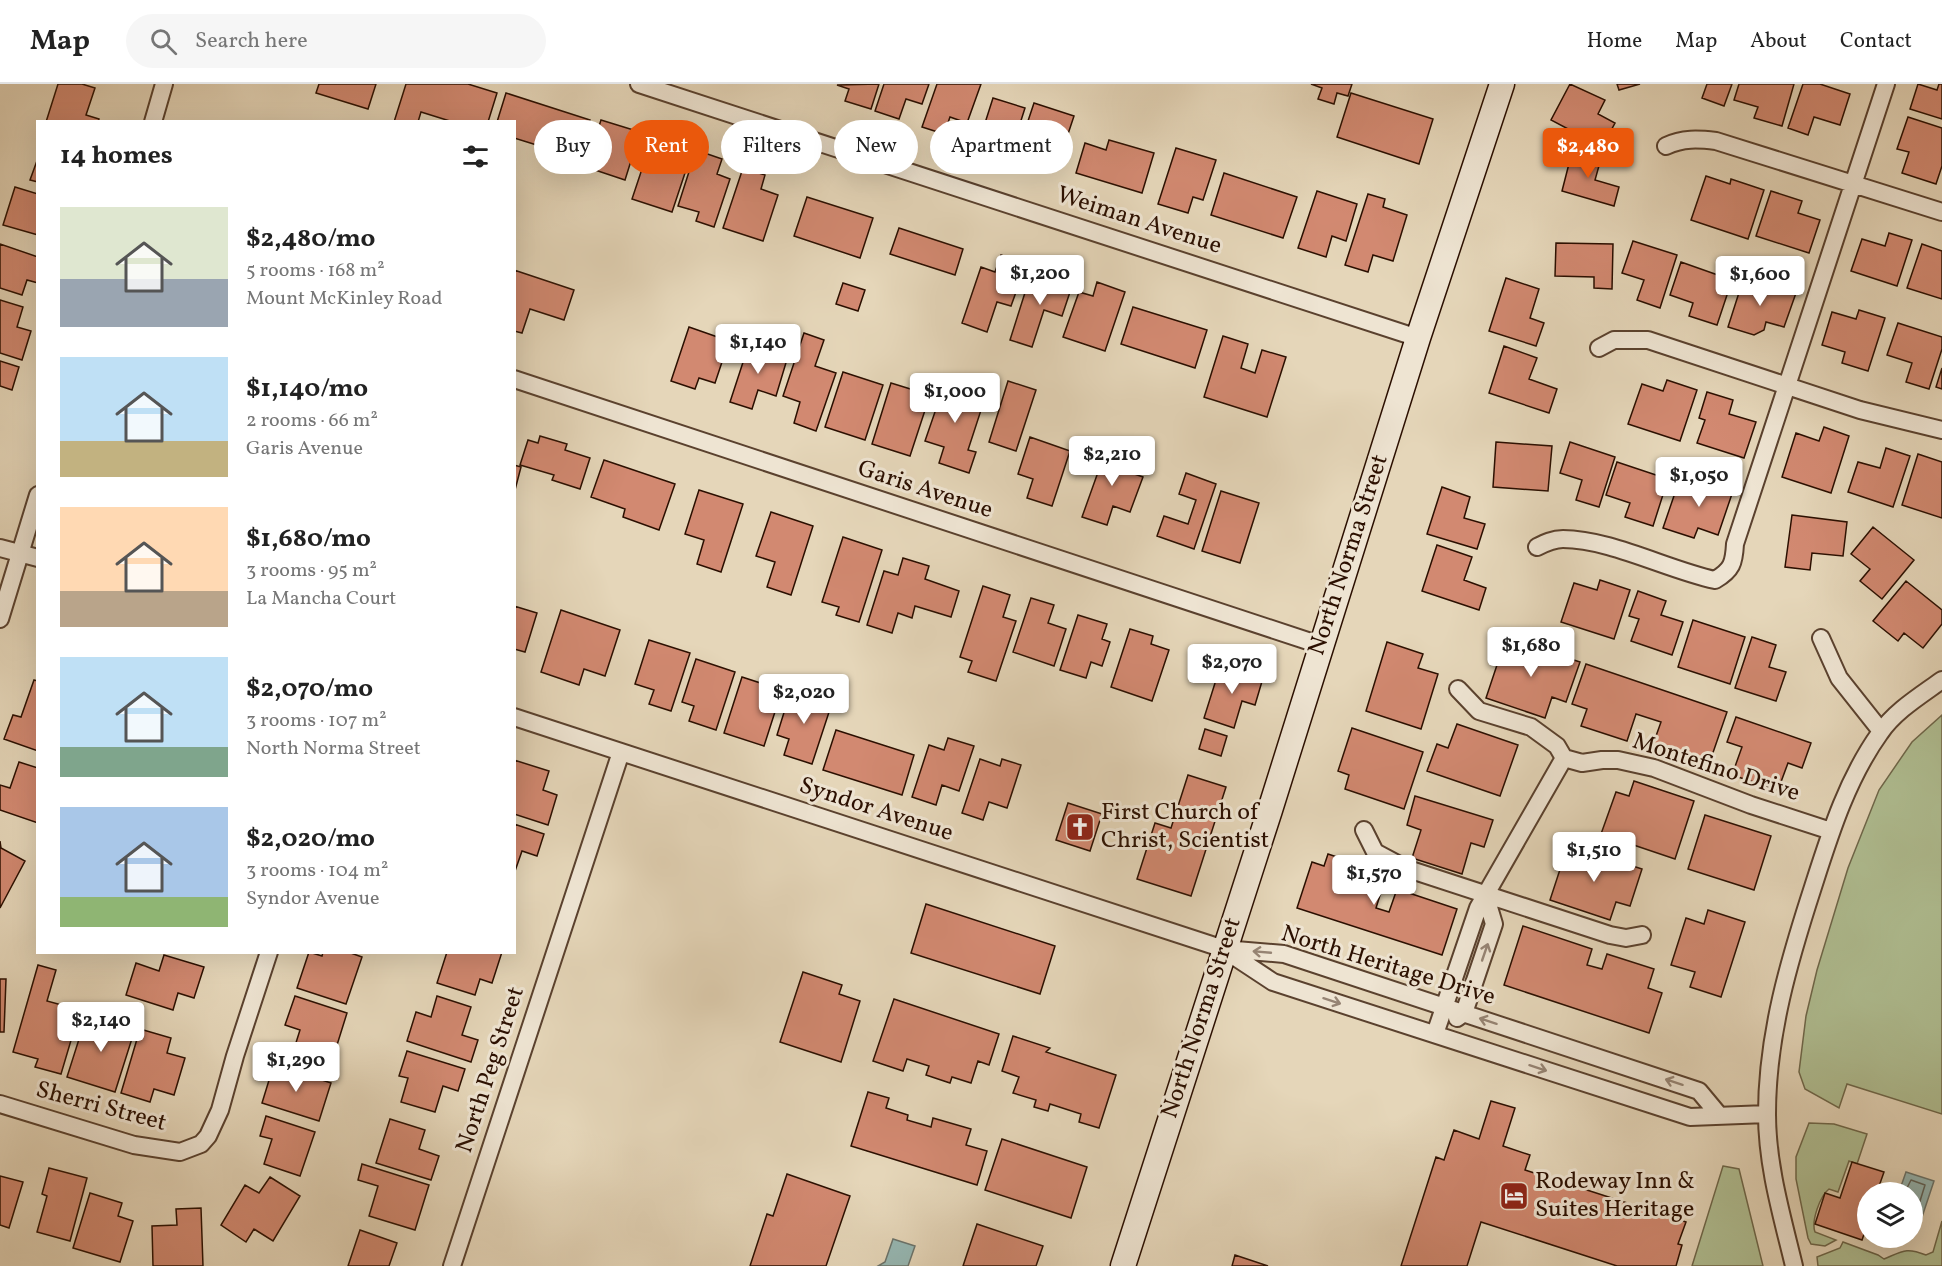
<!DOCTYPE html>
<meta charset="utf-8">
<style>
:root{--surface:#fff;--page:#f6f6f6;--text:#222;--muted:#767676;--line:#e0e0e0;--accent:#ea580c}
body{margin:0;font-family:Vollkorn,serif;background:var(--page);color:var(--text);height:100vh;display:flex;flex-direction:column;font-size:22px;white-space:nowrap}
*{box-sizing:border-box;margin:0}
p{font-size:20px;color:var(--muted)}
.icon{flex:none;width:33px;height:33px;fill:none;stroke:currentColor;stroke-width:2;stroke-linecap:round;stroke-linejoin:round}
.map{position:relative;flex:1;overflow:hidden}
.side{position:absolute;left:36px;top:36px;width:480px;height:834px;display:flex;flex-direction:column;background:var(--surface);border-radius:0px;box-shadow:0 6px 24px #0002}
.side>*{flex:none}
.hud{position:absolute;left:534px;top:36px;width:570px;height:54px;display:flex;gap:12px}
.fabs{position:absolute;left:1857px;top:1098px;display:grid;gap:12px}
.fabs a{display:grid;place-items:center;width:66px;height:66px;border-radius:50%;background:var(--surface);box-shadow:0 6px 24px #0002;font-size:30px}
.price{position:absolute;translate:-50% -51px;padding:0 14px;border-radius:6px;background:#fff;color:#222;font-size:20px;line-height:39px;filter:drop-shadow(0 2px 3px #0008)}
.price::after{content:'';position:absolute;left:50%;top:36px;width:18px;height:14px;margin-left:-9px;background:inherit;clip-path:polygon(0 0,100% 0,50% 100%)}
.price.selected{background:var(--accent);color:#fff}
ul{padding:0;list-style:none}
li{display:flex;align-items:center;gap:18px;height:150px;padding:0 24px}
li span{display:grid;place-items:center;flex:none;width:168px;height:120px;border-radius:0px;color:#555}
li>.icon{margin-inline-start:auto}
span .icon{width:72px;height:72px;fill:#fffc;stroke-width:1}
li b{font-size:26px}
h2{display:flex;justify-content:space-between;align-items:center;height:72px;padding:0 24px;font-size:26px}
.tag{padding:0 21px;border-radius:27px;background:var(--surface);box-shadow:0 6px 24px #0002;font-size:21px;line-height:54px}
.tag.selected{background:var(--accent);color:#fff}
header{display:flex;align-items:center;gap:36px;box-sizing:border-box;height:84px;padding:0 30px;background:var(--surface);border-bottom:2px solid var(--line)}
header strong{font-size:28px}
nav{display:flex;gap:33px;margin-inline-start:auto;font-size:21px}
.search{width:420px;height:54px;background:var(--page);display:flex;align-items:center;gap:15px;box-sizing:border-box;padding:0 21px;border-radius:33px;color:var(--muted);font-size:22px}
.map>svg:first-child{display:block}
.green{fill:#b0bf93;stroke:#6e674a;stroke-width:1.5}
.water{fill:#96b8b4;stroke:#6b746c;stroke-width:1.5}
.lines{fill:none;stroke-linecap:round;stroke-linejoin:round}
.shore{stroke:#60645a;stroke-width:1.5}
.building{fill:#d28971;stroke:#2b0f00;stroke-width:1.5}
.street-casing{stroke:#5a412e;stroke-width:20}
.secondary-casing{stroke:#2b0f00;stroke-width:27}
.street{stroke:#eee4d2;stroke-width:16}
.secondary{stroke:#eee4d2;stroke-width:24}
.oneway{stroke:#968474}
.labels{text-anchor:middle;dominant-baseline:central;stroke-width:6;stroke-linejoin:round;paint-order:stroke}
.street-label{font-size:24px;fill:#2b0f00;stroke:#eee4d2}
.poi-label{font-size:24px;fill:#2b0f00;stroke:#eee4d2;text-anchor:start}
</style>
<header>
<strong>Map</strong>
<div class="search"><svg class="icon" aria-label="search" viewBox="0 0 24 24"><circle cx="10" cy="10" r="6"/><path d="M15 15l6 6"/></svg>Search here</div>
<nav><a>Home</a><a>Map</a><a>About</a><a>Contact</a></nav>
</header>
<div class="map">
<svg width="1942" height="1182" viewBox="0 0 1942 1182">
<rect width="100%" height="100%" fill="#e5d6b9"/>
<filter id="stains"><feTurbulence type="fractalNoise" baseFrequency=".00333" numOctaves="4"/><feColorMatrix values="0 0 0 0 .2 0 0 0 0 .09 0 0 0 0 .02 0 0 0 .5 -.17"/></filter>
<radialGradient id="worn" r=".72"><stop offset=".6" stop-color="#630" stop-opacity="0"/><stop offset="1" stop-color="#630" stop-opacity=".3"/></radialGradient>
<path class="green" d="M1942,631V1030L1847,1000L1839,1024L1805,1005L1799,988L1806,932L1817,886L1848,784L1879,706L1912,658Z
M1809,1039L1834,1040L1867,1050L1857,1080L1849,1077L1838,1108L1829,1105C1820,1112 1811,1137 1815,1148L1836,1156L1825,1162L1811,1160L1808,1154L1796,1095V1073Z
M1723,1082L1739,1085L1763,1182H1692Z
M1942,1137V1182H1818L1817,1173L1840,1164L1843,1158L1878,1171L1884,1175C1903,1167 1906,1163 1926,1171L1933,1168Z"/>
<path class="water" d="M1906,1088L1934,1097L1919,1142L1913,1140L1912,1108H1899Z
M893,1155L915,1162L908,1182H878L885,1178Z"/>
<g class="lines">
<path class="shore" d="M1905,1108L1911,1096L1925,1101L1915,1133L1912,1135"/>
</g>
<path class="building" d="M58,0H82L95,4L86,31L99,35L98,38H46Z
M319,0H376L368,25L316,9Z
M406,0H468L497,9L488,38H453L421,28L418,38H394Z
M879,0L871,25L845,17L849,5L837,1Z
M884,0H929L922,20L906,15L899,35L875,27Z
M937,0H981L967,39L950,33L944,50L922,43Z
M1311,0H1352L1348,12L1337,9L1334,20L1318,15L1322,4Z
M1570,0L1605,16L1598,30L1615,39L1602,63L1551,36Z
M1617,0H1640L1619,6Z
M1707,0H1732L1724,22L1702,14Z
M1739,0H1794L1782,42L1754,34L1758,23L1734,16Z
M1803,0H1820L1850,10L1840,41L1814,33L1808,51L1788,44Z
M1918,0L1937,6L1939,0H1942V35L1910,25Z
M506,9L590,36L580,65L543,53L540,62L514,54V38H497Z
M1351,9L1433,35L1419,80L1337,53Z
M993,14L1025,24L1010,71L978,61Z
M1034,19L1074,32L1057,83L1017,70Z
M1908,33L1942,44V82L1936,100L1902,89L1909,68L1897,65Z
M601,36L640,48L625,96L586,83Z
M1109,56L1154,69L1142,109L1076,89L1085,59L1106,66Z
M667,57L693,65L672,128L632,115L647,70L661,75Z
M1176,64L1216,76L1203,116L1193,113L1188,129L1158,120Z
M1573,64L1602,71L1595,96L1619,103L1614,122L1562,107Z
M696,66L722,75L717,90L730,95L714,143L696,137L699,128L678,122Z
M38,74V98L30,96Z
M743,84L765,91L761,105L778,111L763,157L723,144Z
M1224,89L1297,113L1283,154L1211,131Z
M1706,92L1730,100L1731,95L1764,106L1748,155L1691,136Z
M15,103L38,110V151L3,141Z
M1317,107L1357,120L1346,157L1332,152L1326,173L1298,164Z
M1771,107L1802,117L1798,129L1820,136L1809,169L1756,152Z
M1368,110L1385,115L1383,123L1407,131L1393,177L1373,171L1368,188L1345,181Z
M807,113L873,134L860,174L794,152Z
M899,144L963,165L955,191L890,170Z
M1889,149L1912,156L1897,202L1851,187L1862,155L1885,162Z
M1633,157L1677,171L1660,224L1637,216L1644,196L1622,189Z
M1556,159L1613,160L1612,205L1594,204V193L1555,192Z
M0,160L38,173V199L27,196L22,211L0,204Z
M1922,160L1942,167V215L1907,204Z
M1001,171L1026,180L1011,222L997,218L987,248L962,239L981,183L995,188Z
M1681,178L1732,196L1717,241L1689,232L1693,219L1670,211Z
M514,186L574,206L564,236L530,225L522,249L514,247Z
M1049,188L1074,196L1062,232L1044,226L1032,263L1010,256L1029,196L1044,201Z
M1744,193L1796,209L1784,243L1766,238L1764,246L1754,251L1728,243Z
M1506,194L1539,205L1530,234L1544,239L1536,262L1489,247Z
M1097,198L1125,208L1105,267L1063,253L1079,208L1093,212Z
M843,199L865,206L858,227L836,220Z
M0,216L23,223L17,243L31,247L22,276L0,269Z
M1133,223L1207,246L1195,284L1121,260Z
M1859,226L1885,234L1868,287L1842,279L1845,268L1822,261L1832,228L1856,235Z
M1898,239L1942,253V265L1929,305L1906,298L1912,279L1887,271Z
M689,243L729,257L715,299L699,294L695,305L671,297Z
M804,249L824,256L815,282L836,289L816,347L794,339L800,318L783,312Z
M1223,252L1248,260L1241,284L1255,289L1262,266L1286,273L1267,333L1204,313Z
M749,260L788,272L776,312L758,306L752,325L730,318Z
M1504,262L1537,274L1529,295L1557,305L1549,329L1489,309Z
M0,277L19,283L12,306L0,302Z
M1942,284V305L1936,303Z
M843,288L883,301L865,356L825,343Z
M948,290L971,298L967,311L984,317L968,366L976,368L969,389L939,379L944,363L925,357Z
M1667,296L1697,306L1680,357L1628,340L1642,300L1663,307Z
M1008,297L1036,306L1016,367L989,358Z
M891,299L930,311L910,372L872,360Z
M1707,308L1733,316L1729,330L1756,338L1744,374L1697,359L1705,336L1699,334Z
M1824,343L1849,352L1831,409L1782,393L1796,349L1819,357Z
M540,352L567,360L565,366L590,374L580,405L552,396L554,391L520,381L528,356L538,359Z
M1030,353L1070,367L1052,422L1027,414L1033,395L1018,390Z
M1496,358L1552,362L1548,407L1493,403Z
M1570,358L1615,373L1599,423L1576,416L1582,396L1560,389Z
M1107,363L1131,371L1126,387L1143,393L1130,428L1113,422L1107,441L1082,433Z
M1886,364L1910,372L1893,423L1848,408L1858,378L1880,384Z
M1918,370L1942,378V434L1902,421Z
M604,376L675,400L659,446L623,433L625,425L591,413Z
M1617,378L1668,395L1653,442L1625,433L1630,419L1606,411Z
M514,381L521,383L515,406H514Z
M1186,389L1216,400L1194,465L1157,452L1164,432L1188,440L1196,416L1179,410Z
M1698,392L1734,404L1718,451L1698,444L1694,454L1663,444L1677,403L1684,405L1687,396L1696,399Z
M1442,403L1470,413L1464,434L1485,440L1477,465L1427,450Z
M699,406L743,420L721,488L697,480L704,456L685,450Z
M1221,407L1259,419L1240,479L1202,467Z
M771,428L813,442L791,511L767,503L775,478L756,472Z
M1792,431L1847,438L1843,472L1812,469L1810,486L1785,483Z
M1873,443L1914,476L1882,515L1860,497L1870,485L1851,470Z
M843,453L882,466L859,538L836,531L839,523L822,518Z
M1437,461L1472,473L1464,496L1486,504L1479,526L1422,507Z
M903,474L929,482L925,495L959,507L951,533L915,522L912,534L898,529L892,549L867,541L884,487L898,491Z
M1600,496L1630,506L1614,555L1561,538L1574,499L1597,506Z
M1906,497L1942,526V540L1923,564L1904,549L1898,557L1873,537Z
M983,502L1010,511L1003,533L1016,537L996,597L968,588L972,577L960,573Z
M1638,507L1666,517L1661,531L1683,538L1672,571L1631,557L1639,535L1629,532Z
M1031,514L1054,521L1048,539L1066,545L1054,582L1013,568Z
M514,522L537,529L525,568L514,565Z
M561,526L620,546L605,592L584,585L579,601L541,588Z
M1078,531L1107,540L1102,555L1110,558L1102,582L1091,578L1086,594L1060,586Z
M1693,536L1745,553L1730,600L1678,583Z
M1130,545L1153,552L1151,560L1169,566L1152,617L1111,603Z
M1752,553L1776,561L1769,583L1786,588L1776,617L1735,604Z
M1506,554L1580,578L1566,618L1552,613L1545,634L1486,614Z
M649,556L690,569L671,627L649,620L654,606L635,600Z
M1387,558L1423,570L1418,584L1438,590L1421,645L1366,627Z
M696,575L735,588L716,646L689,637L694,622L682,618Z
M1221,580L1263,594L1255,621L1242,617L1234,644L1204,634Z
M1586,580L1727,628L1707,686L1651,666L1661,638L1636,630L1627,657L1581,642L1587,625L1572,620Z
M742,593L782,606L764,662L724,649Z
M34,596L38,597V667L4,655L13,631L21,633Z
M791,606L832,619L812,680L784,671L789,655L777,651Z
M1736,633L1811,659L1802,684L1788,679L1778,706L1732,691L1742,663L1727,658Z
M1457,640L1518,661L1500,712L1427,687L1437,660L1448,664Z
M1352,644L1423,668L1404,725L1345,705L1349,691L1338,687Z
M1205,645L1227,652L1221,672L1199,665Z
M836,646L914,671L902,711L823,686Z
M948,654L974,662L959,707L942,701L936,721L912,713L929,661L944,666Z
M980,675L1000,682L1002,675L1021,681L1007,724L989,718L983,736L962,729Z
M514,676L549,687L543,706L557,711L548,741L514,730Z
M19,678L38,684V739L0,726V701L10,704Z
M1188,691L1226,703L1191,812L1137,795L1155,739L1171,744Z
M1634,697L1694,717L1675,775L1601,750L1616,708L1629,712Z
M1415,712L1493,736L1484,763L1471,759L1462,790L1412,774L1421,746L1407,741Z
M1068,719L1102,730L1090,767L1056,756Z
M1705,731L1771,752L1754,806L1688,785Z
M514,740L544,750L537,772L522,767L514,790Z
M0,757L1,764L25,777L0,824Z
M1568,761L1642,785L1630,822L1616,818L1610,836L1550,816Z
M1328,770L1376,786L1370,804L1381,808L1376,824L1389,828L1397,805L1457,825L1442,871L1297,824L1312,778L1324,782Z
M926,820L1055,862L1040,910L911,869Z
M1708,826L1745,838L1721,913L1690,903L1695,888L1671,881L1686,834L1704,840Z
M1523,842L1592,865L1587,881L1602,885L1607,870L1654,885L1648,904L1662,909L1649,949L1504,901Z
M309,868L322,872L323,868H348L362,873L346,920L297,904Z
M447,868H502L492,899L480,895L475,911L437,899Z
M164,871L204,883L194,914L178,909L173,926L126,911L136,879L159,887Z
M38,881L56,886L47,917L80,926L61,990L35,983L38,975L13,968Z
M803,888L842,901L839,910L860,917L841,978L780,958Z
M0,895H6L4,948H0Z
M295,912L347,929L332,977L294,965L300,946L285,941Z
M437,912L471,923L462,951L478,956L471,978L407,957L416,928L431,933Z
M894,915L999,950L989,981L978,977L971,999L952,993L950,999L926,991L929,982L907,975L903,987L873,977Z
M87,930L135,945L115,1008L67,993Z
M140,945L171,954L167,969L185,974L174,1011L154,1005L150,1018L121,1009Z
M1013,952L1050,964L1046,968L1116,991L1099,1044L1079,1038L1081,1030L1050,1020L1048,1027L1034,1023L1036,1016L1013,1009L1019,993L1002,987Z
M407,967L465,985L458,1007L443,1002L435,1028L401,1018L408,994L399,992Z
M274,980L331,999L319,1037L262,1019Z
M868,1008L889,1014L886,1024L908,1031L907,1036L931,1043L933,1034L971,1045L966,1061L987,1067L977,1101L851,1062Z
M1491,1017L1515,1024L1503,1062L1530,1071L1525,1086L1686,1138L1678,1160L1682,1161L1676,1182H1617L1481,1138L1467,1182H1401L1436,1073L1444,1076L1454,1046L1479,1055Z
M266,1032L315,1048L300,1092L264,1080L272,1055L260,1052Z
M390,1035L425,1046L419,1065L439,1072L431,1096L376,1079Z
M1002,1055L1087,1083L1071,1134L985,1106Z
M1852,1078L1884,1088L1877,1108H1868V1139L1862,1156L1815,1140L1825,1109L1840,1114Z
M362,1080L429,1101L415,1146L369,1132L378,1102L358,1096Z
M49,1084L87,1094L70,1157L37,1148L47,1112L42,1110Z
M787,1090L850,1112L826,1182H750L767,1130L773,1132Z
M0,1092L23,1098L9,1144L0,1141Z
M270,1093L300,1112L273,1157L254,1145L246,1158L221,1141L245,1101L259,1109Z
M90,1109L122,1119L118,1132L133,1137L120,1178L73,1164Z
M201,1124L203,1182H153L152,1142L177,1141L176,1125Z
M977,1140L1043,1162L1036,1182H963Z
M360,1146L397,1159L389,1182H348Z
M1235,1171L1268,1182H1232Z"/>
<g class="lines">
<g class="street-casing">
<path id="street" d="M639,0L1418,254
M153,38L164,0
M1666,62C1683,54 1698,55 1716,57L1942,128
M1599,264L1614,256H1648L1860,326L1942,346
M514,295L1320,561
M1537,463C1545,459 1553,455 1563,455C1610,455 1668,486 1715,496C1732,486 1734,479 1735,460L1886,0
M0,464L38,474
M0,535L38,411
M1821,554L1839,594L1881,647
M1458,605L1479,627L1531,643L1557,662L1564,674
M514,633L1224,865L1284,870L1699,1007L1719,1031
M1364,746L1375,768L1405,784L1610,851L1626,854L1642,851
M1226,867L1273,898L1690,1033L1767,1030
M1457,934L1464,929L1494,840L1485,810
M1435,950L1478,824L1564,674L1582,679L1602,676H1618L1654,684L1751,721L1831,747
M0,1020L134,1061L180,1068L201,1060L208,1052L220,1026L235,972L269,868
M452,1182L621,668
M1794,1182C1782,1132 1767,1082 1767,1030C1767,951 1789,877 1813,803C1830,750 1847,695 1880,649C1895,627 1920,612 1942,596"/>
</g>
<g class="secondary-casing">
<path id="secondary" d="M1123,1182L1270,726L1418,254L1502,0"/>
</g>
<use href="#street" class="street"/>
<use href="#secondary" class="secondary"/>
</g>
<defs><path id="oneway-shaft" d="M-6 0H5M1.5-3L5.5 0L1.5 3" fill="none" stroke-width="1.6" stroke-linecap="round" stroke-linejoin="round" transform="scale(1.5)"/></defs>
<g class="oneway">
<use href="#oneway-shaft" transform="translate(1262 868) rotate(-175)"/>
<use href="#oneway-shaft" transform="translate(1485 868) rotate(-71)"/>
<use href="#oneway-shaft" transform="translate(1332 917) rotate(18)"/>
<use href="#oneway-shaft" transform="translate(1488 937) rotate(-162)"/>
<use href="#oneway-shaft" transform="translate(1538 984) rotate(18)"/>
<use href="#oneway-shaft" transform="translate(1674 998) rotate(-162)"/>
</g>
<defs>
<g id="church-square" transform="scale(1.5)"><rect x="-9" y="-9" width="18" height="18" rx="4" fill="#8f2418" stroke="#eee4d2"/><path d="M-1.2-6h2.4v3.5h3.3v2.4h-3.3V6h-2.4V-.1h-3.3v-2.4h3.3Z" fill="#fff"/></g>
<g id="hotel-square" transform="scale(1.5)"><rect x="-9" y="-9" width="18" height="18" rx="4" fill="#8f2418" stroke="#eee4d2"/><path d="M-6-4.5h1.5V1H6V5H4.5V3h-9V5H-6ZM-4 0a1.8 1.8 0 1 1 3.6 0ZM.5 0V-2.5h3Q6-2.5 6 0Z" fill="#fff"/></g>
</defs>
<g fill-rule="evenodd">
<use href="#church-square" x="1080" y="743"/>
<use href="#hotel-square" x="1514" y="1112"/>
</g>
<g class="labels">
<g class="street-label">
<text transform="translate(1139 137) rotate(18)">Weiman Avenue</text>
<text transform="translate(925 406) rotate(18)">Garis Avenue</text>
<text transform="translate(1349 471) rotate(-72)">North Norma Street</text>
<text transform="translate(1716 684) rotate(18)">Montefino Drive</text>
<text transform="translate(876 726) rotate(18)">Syndor Avenue</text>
<text transform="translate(1388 882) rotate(17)">North Heritage Drive</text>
<text transform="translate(1202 934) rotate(-72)">North Norma Street</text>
<text transform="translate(491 986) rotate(-72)">North Peg Street</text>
<text transform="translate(101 1023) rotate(15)">Sherri Street</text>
</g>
<g class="poi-label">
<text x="1101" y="729">First Church of<tspan x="1101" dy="28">Christ, Scientist</tspan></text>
<text x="1535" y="1098">Rodeway Inn &amp;<tspan x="1535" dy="28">Suites Heritage</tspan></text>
</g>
</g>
<rect width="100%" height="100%" filter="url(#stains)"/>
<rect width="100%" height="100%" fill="url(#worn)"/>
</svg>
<div class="fabs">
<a><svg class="icon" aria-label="layers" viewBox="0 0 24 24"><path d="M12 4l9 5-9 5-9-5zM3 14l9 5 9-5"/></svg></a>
</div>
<b class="price selected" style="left:1588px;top:95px">$2,480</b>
<b class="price" style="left:1040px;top:222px">$1,200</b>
<b class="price" style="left:1760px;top:223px">$1,600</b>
<b class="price" style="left:758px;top:291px">$1,140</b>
<b class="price" style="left:955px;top:340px">$1,000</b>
<b class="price" style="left:1112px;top:403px">$2,210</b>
<b class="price" style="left:1699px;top:424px">$1,050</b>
<b class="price" style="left:1531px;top:594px">$1,680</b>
<b class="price" style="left:1232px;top:611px">$2,070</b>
<b class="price" style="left:804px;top:641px">$2,020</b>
<b class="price" style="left:1594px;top:799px">$1,510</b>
<b class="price" style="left:1374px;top:822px">$1,570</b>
<b class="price" style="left:101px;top:969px">$2,140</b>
<b class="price" style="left:296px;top:1009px">$1,290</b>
<div class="hud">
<a class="tag">Buy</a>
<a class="tag selected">Rent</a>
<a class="tag">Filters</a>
<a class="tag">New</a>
<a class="tag">Apartment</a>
</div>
<section class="side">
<h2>14 homes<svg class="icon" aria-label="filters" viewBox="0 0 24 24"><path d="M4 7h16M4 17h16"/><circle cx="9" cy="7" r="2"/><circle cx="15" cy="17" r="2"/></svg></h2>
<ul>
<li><span style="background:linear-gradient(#dfe7d0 60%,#9aa5b1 0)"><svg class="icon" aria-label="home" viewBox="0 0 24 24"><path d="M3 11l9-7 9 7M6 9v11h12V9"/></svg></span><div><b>$2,480/mo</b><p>5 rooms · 168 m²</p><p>Mount McKinley Road</p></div></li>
<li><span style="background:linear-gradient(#bfe0f5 70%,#c2b280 0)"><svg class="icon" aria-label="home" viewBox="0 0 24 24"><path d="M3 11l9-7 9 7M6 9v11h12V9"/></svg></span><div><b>$1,140/mo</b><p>2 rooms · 66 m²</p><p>Garis Avenue</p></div></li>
<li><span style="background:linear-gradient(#ffd9b3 70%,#b9a48a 0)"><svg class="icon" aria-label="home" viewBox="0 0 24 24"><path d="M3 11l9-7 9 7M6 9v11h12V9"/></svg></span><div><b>$1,680/mo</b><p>3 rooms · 95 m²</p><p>La Mancha Court</p></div></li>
<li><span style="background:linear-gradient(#bfe0f5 75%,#7fa58c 0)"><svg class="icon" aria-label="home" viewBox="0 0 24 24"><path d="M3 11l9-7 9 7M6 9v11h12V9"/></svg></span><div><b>$2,070/mo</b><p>3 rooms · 107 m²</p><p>North Norma Street</p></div></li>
<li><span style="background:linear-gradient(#a9c7e8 75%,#8fb573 0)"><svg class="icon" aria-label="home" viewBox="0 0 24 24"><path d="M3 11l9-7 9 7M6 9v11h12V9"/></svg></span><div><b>$2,020/mo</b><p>3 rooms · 104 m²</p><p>Syndor Avenue</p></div></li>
</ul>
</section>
</div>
